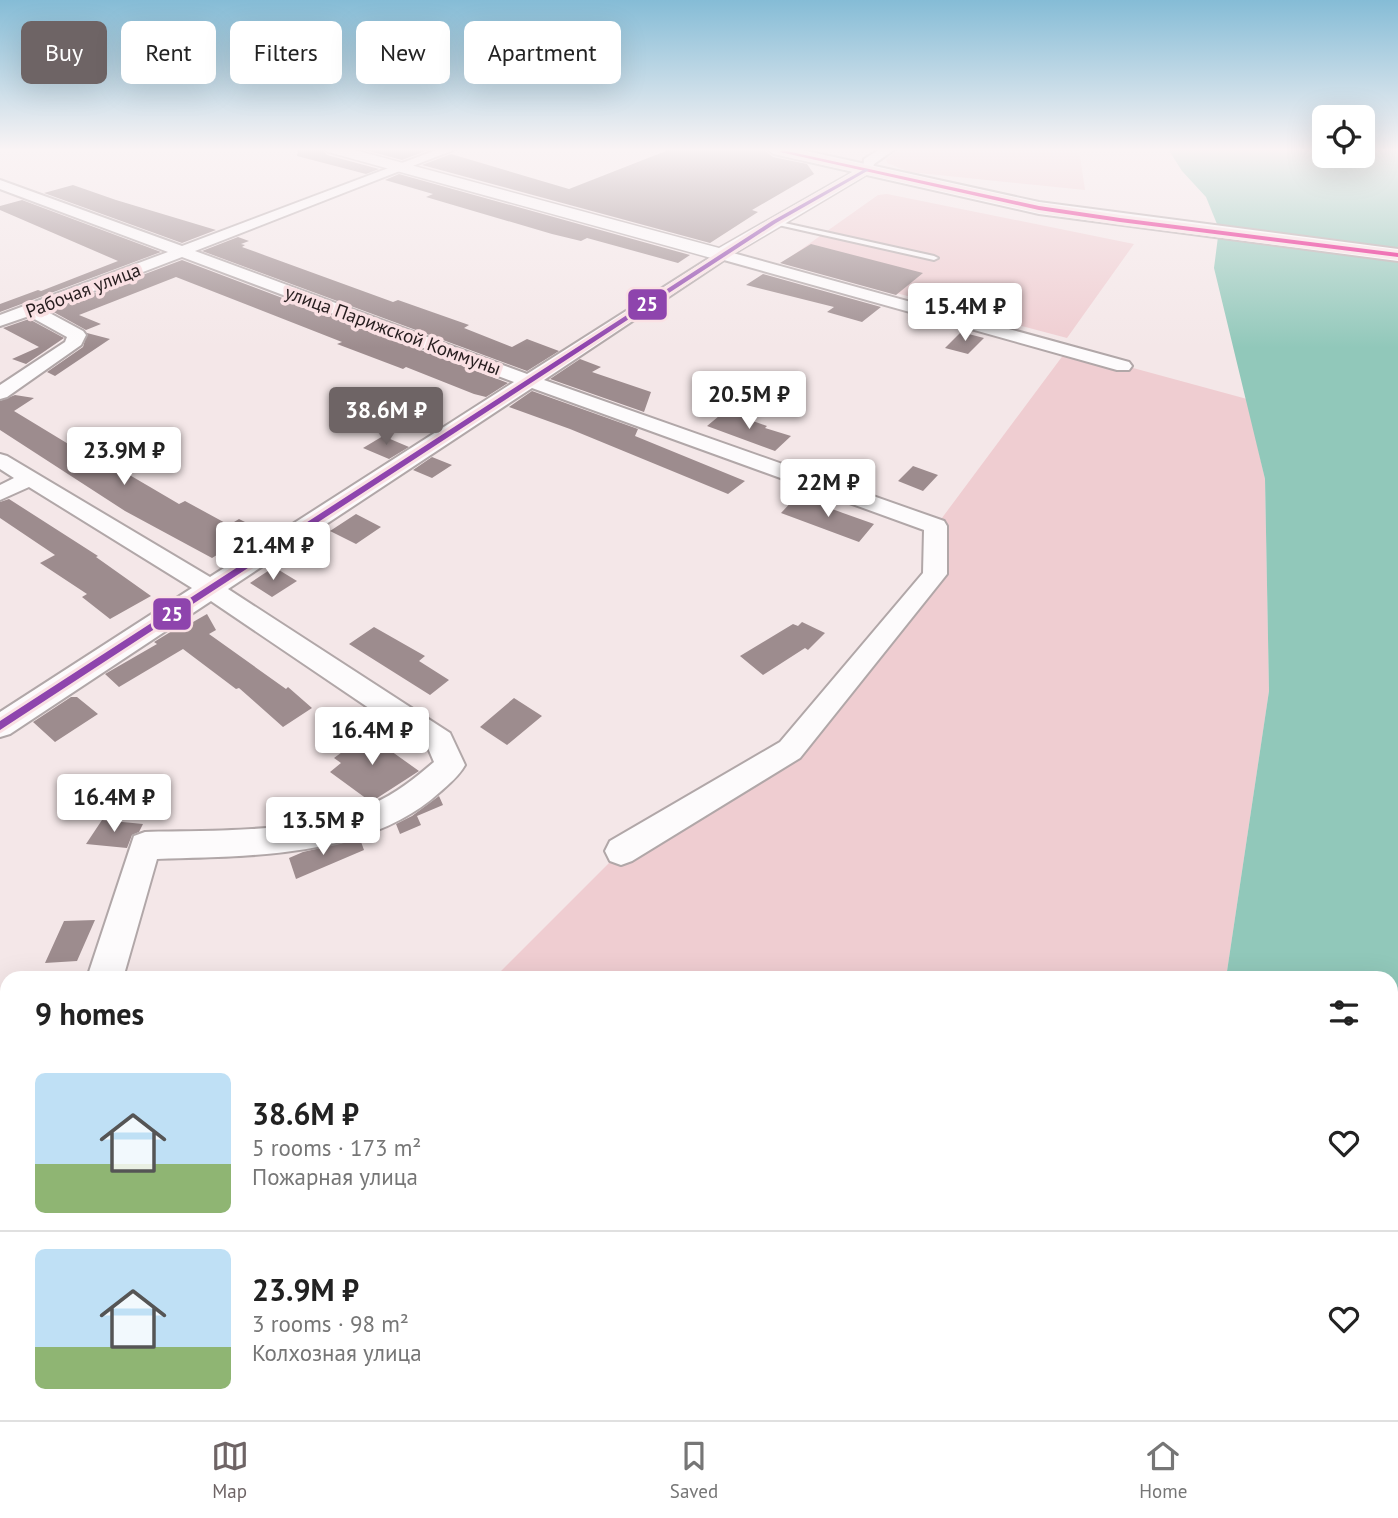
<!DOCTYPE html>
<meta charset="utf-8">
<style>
:root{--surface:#fff;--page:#f2f2f2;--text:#222;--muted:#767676;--line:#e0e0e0;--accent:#6e6465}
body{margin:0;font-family:"PT Sans",sans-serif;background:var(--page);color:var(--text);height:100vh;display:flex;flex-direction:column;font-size:26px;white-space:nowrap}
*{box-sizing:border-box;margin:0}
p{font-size:23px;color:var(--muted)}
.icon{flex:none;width:38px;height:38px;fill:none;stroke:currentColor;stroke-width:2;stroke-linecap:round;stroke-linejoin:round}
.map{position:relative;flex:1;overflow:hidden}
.sheet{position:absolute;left:0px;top:971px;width:1398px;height:450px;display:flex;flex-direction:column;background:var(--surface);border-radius:21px 21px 0 0;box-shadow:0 7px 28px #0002}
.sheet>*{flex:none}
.hud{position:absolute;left:21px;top:21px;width:700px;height:63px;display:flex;gap:14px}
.buttons{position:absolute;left:1312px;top:105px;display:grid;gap:14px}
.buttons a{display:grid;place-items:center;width:63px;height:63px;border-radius:10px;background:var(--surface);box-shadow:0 7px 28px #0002;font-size:35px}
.price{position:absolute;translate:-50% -60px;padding:0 16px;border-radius:7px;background:#fff;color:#222;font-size:23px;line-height:46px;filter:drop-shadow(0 2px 4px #0008)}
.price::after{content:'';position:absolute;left:50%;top:42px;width:21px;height:16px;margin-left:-10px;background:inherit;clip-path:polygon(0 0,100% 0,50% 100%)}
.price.on{background:var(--accent);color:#fff}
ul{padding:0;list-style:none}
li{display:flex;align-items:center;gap:21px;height:175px;padding:0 35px}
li+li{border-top:2px solid var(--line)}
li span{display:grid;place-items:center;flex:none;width:196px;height:140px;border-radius:10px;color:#555}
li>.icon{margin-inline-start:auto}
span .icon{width:84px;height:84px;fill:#fffc;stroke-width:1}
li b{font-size:30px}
h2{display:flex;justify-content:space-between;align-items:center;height:84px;padding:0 35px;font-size:30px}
.pill{padding:0 24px;border-radius:10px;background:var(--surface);box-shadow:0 7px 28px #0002;font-size:24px;line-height:63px}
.pill.on{background:var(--accent);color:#fff}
.menu{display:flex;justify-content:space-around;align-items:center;height:98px;border-top:2px solid var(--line);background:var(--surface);font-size:19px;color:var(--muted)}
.menu a{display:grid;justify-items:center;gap:4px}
.menu .on{color:var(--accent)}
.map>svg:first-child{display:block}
.green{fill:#efcdd1}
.water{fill:#91c8ba}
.building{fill:#9d8c8e}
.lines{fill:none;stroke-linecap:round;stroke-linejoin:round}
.service-casing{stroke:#b1a7a8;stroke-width:4}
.minor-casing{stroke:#b1a7a8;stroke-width:4}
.tertiary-casing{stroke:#b1a7a8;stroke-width:3}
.secondary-casing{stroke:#b1a7a8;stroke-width:4}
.service{fill:#fdfbfc;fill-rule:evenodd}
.minor{fill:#fdfbfc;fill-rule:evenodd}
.tertiary{fill:#fdfbfc;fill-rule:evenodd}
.secondary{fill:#fdfbfc;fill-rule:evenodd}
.bus-1-casing{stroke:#fae1e4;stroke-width:6}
.bus-2-casing{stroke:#fae1e4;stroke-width:6}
.bus-1{fill:#e5007d;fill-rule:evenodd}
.bus-2{fill:#8e44ad;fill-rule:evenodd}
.labels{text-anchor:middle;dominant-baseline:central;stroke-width:7;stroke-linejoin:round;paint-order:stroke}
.far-street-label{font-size:19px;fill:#261d1e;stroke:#fae1e4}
.line-badge{stroke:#fae1e4;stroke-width:2.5}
.badge-label{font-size:19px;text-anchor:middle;font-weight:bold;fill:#fff}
</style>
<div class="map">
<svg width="1398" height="1420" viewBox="0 0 1398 1420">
<rect width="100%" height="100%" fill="#f4e7e8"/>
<path class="green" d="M901,149H1079L1085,190L909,172L887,163L886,159Z
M887,194L1134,244L1067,338L782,263L878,195Z
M1067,350L1247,399L1265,479L1269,691L1226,978H494L621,851L790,750L934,574L936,526Z
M7,1293V1414H1074L1072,1420H0V1296Z"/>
<path class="water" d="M1168,149H1325V156H1363V149H1398V1420H1072L1074,1414H1391V978H1226L1269,691L1265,479L1214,268L1219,229L1206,197L1182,171Z"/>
<path class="building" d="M298,149H322L327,155L379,169L366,174L297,156Z
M361,149H431L402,160Z
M671,149H763L773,157L807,164L814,174L752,210L758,212L710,243L422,165L451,154L569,189Z
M399,174L690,255L678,263L587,238L581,241L552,234L426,197L433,194L385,180Z
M73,185L116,200L216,230L182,243L44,193Z
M22,200L161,252L0,312V304L38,290L41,291L118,261L0,210V206Z
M238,237L249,241L241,244L245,245L242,247L393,302L398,300L469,325L464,328L512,347L527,339L559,351L527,371L202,251Z
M811,244L923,273L896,295L780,263Z
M182,260L508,383L486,397L474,394L406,367L403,369L337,344L342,342L176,277L79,315L101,324L86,330L50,310Z
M763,274L881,307L862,322L827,312L834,307L746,285Z
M29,319L64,338L26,364L12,359L39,347L3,328Z
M961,332L984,338L968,354L945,348Z
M87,333L110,339L55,376L47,372L83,347Z
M580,359L601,367L592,372L651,392L644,412L550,379Z
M532,391L638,429L635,436L745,481L728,494L570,429L509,407Z
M15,395L34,398L14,411L70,445L75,443L179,504L185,501L229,525L239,519L259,529L212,558L125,511L0,430V401Z
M725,411L767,426L765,428L791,436L775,451L707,426Z
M383,436L409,447L389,459L363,448Z
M432,457L452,465L432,478L413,470Z
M913,466L938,475L923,491L898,481Z
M797,496L843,513L874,524L859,542L781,513Z
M9,499L98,556L96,557L151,596L110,619L82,597L87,594L40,563L55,555L0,518V502Z
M356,514L381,527L356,544L330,531Z
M274,567L297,581L272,597L250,583Z
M207,614L216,630L209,634L286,689L288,687L312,708L283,727L239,688L236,689L183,649L119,687L105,674L157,644L154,642L190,620L193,622Z
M802,622L825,633L808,650L805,648L763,675L740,656L793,624L798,626Z
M374,627L425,656L419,661L449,680L430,695L349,644Z
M71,697H77L98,714L55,742L33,722Z
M514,698L542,716L507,745L480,727Z
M372,730L389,742L384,746L419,771L371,802L330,772L341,763L334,758Z
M439,796L443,805L417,816L421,825L400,834L396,824L412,816Z
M102,820L143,824L139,832L132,835L127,848L86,844Z
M360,839L364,850L296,879L289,858L303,852Z
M95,920L77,961L45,963L64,921Z"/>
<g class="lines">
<g class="service-casing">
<path id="service" d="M771,220L934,256L938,258L934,260L774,224Z"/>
</g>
<g class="minor-casing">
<path id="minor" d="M439,149H456L195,251L527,374L722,250L1129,362L1132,366L1129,370H1117L724,260L544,380L944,521L947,526V574L800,758L632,861L621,865L610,861L605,851L610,841L780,742L923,573L924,530L532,388L228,589L450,733L465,765C459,776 449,784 440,792C368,858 248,856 157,859L123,978H87L134,836L145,832C219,830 303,834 372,804C396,794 415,778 434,762L428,748L211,601L10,734L0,737V712L192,588L29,487L0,500V485L14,478L0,469V454L7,456L210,577L514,382L182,257L44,310L83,331L86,335L81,345L7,397L0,399V385L65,342L67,337L29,316L0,326V315L168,252L0,189V180L182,246Z
M880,149H895L874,164L871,173H863L864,159Z"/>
</g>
<g class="tertiary-casing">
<path id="tertiary" d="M325,149H351L719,248L861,167L867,165L875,170L722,261L328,152Z"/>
</g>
<g class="secondary-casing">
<path id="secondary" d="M766,149H797L1039,202L1398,249V261L1039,214L774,154Z"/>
</g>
<use href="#service" class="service"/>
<use href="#minor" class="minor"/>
<use href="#tertiary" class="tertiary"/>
<use href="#secondary" class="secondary"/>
<g class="bus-1-casing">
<path id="bus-1" d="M782,150L1039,206L1120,218L1398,253V257L1120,222L1039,210L780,152Z"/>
</g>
<g class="bus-2-casing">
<path id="bus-2" d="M865,169L869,170L776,223L0,730V721L772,221Z"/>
</g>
<use href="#bus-1" class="bus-1"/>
<use href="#bus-2" class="bus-2"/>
</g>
<linearGradient id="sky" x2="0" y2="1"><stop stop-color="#85bcd6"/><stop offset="0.43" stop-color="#faf4f5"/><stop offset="1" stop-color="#faf4f5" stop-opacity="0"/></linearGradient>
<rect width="1398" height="348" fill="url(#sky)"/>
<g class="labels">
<g class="far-street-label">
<text transform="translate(83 290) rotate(-21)">Рабочая улица</text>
<text transform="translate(393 330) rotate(20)">улица Парижской Коммуны</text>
</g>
</g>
<g class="line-badge">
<rect x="627" y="288" width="41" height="33" rx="7" fill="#8e44ad"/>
<rect x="152" y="597" width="40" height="34" rx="7" fill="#8e44ad"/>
</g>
<g class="badge-label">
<text x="647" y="311">25</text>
<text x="172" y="621">25</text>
</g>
</svg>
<div class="buttons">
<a><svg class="icon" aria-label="locate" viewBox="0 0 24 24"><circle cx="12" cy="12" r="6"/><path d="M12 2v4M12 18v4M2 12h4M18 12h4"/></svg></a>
</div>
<b class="price" style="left:965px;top:343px">15.4M ₽</b>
<b class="price" style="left:749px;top:431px">20.5M ₽</b>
<b class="price on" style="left:386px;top:447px">38.6M ₽</b>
<b class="price" style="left:124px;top:487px">23.9M ₽</b>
<b class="price" style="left:828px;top:519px">22M ₽</b>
<b class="price" style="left:273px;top:582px">21.4M ₽</b>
<b class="price" style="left:372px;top:767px">16.4M ₽</b>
<b class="price" style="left:114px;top:834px">16.4M ₽</b>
<b class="price" style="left:323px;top:857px">13.5M ₽</b>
<div class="hud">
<a class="pill on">Buy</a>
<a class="pill">Rent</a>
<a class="pill">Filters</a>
<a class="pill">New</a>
<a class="pill">Apartment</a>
</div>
<section class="sheet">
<h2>9 homes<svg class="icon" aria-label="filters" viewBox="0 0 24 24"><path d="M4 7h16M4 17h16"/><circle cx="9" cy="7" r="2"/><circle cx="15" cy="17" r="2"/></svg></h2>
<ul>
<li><span style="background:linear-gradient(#bfe0f5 65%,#8fb573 0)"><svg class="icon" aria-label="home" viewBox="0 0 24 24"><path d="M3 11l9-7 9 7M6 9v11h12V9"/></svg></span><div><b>38.6M ₽</b><p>5 rooms · 173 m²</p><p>Пожарная улица</p></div><svg class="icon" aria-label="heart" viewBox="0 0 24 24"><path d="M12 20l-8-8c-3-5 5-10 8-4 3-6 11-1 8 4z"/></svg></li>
<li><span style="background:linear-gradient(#bfe0f5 70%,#8fb573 0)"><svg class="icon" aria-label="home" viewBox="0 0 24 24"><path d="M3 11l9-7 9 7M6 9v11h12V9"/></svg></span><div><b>23.9M ₽</b><p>3 rooms · 98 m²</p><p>Колхозная улица</p></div><svg class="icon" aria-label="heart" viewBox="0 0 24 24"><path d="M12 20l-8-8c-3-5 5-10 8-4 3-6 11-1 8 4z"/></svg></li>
</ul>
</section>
</div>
<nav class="menu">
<a class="on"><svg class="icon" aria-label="map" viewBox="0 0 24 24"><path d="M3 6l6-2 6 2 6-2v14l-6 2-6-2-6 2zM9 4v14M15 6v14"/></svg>Map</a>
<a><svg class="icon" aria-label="saved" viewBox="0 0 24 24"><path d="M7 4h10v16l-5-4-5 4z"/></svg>Saved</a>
<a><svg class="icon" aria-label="home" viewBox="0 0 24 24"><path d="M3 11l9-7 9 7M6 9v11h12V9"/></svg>Home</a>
</nav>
